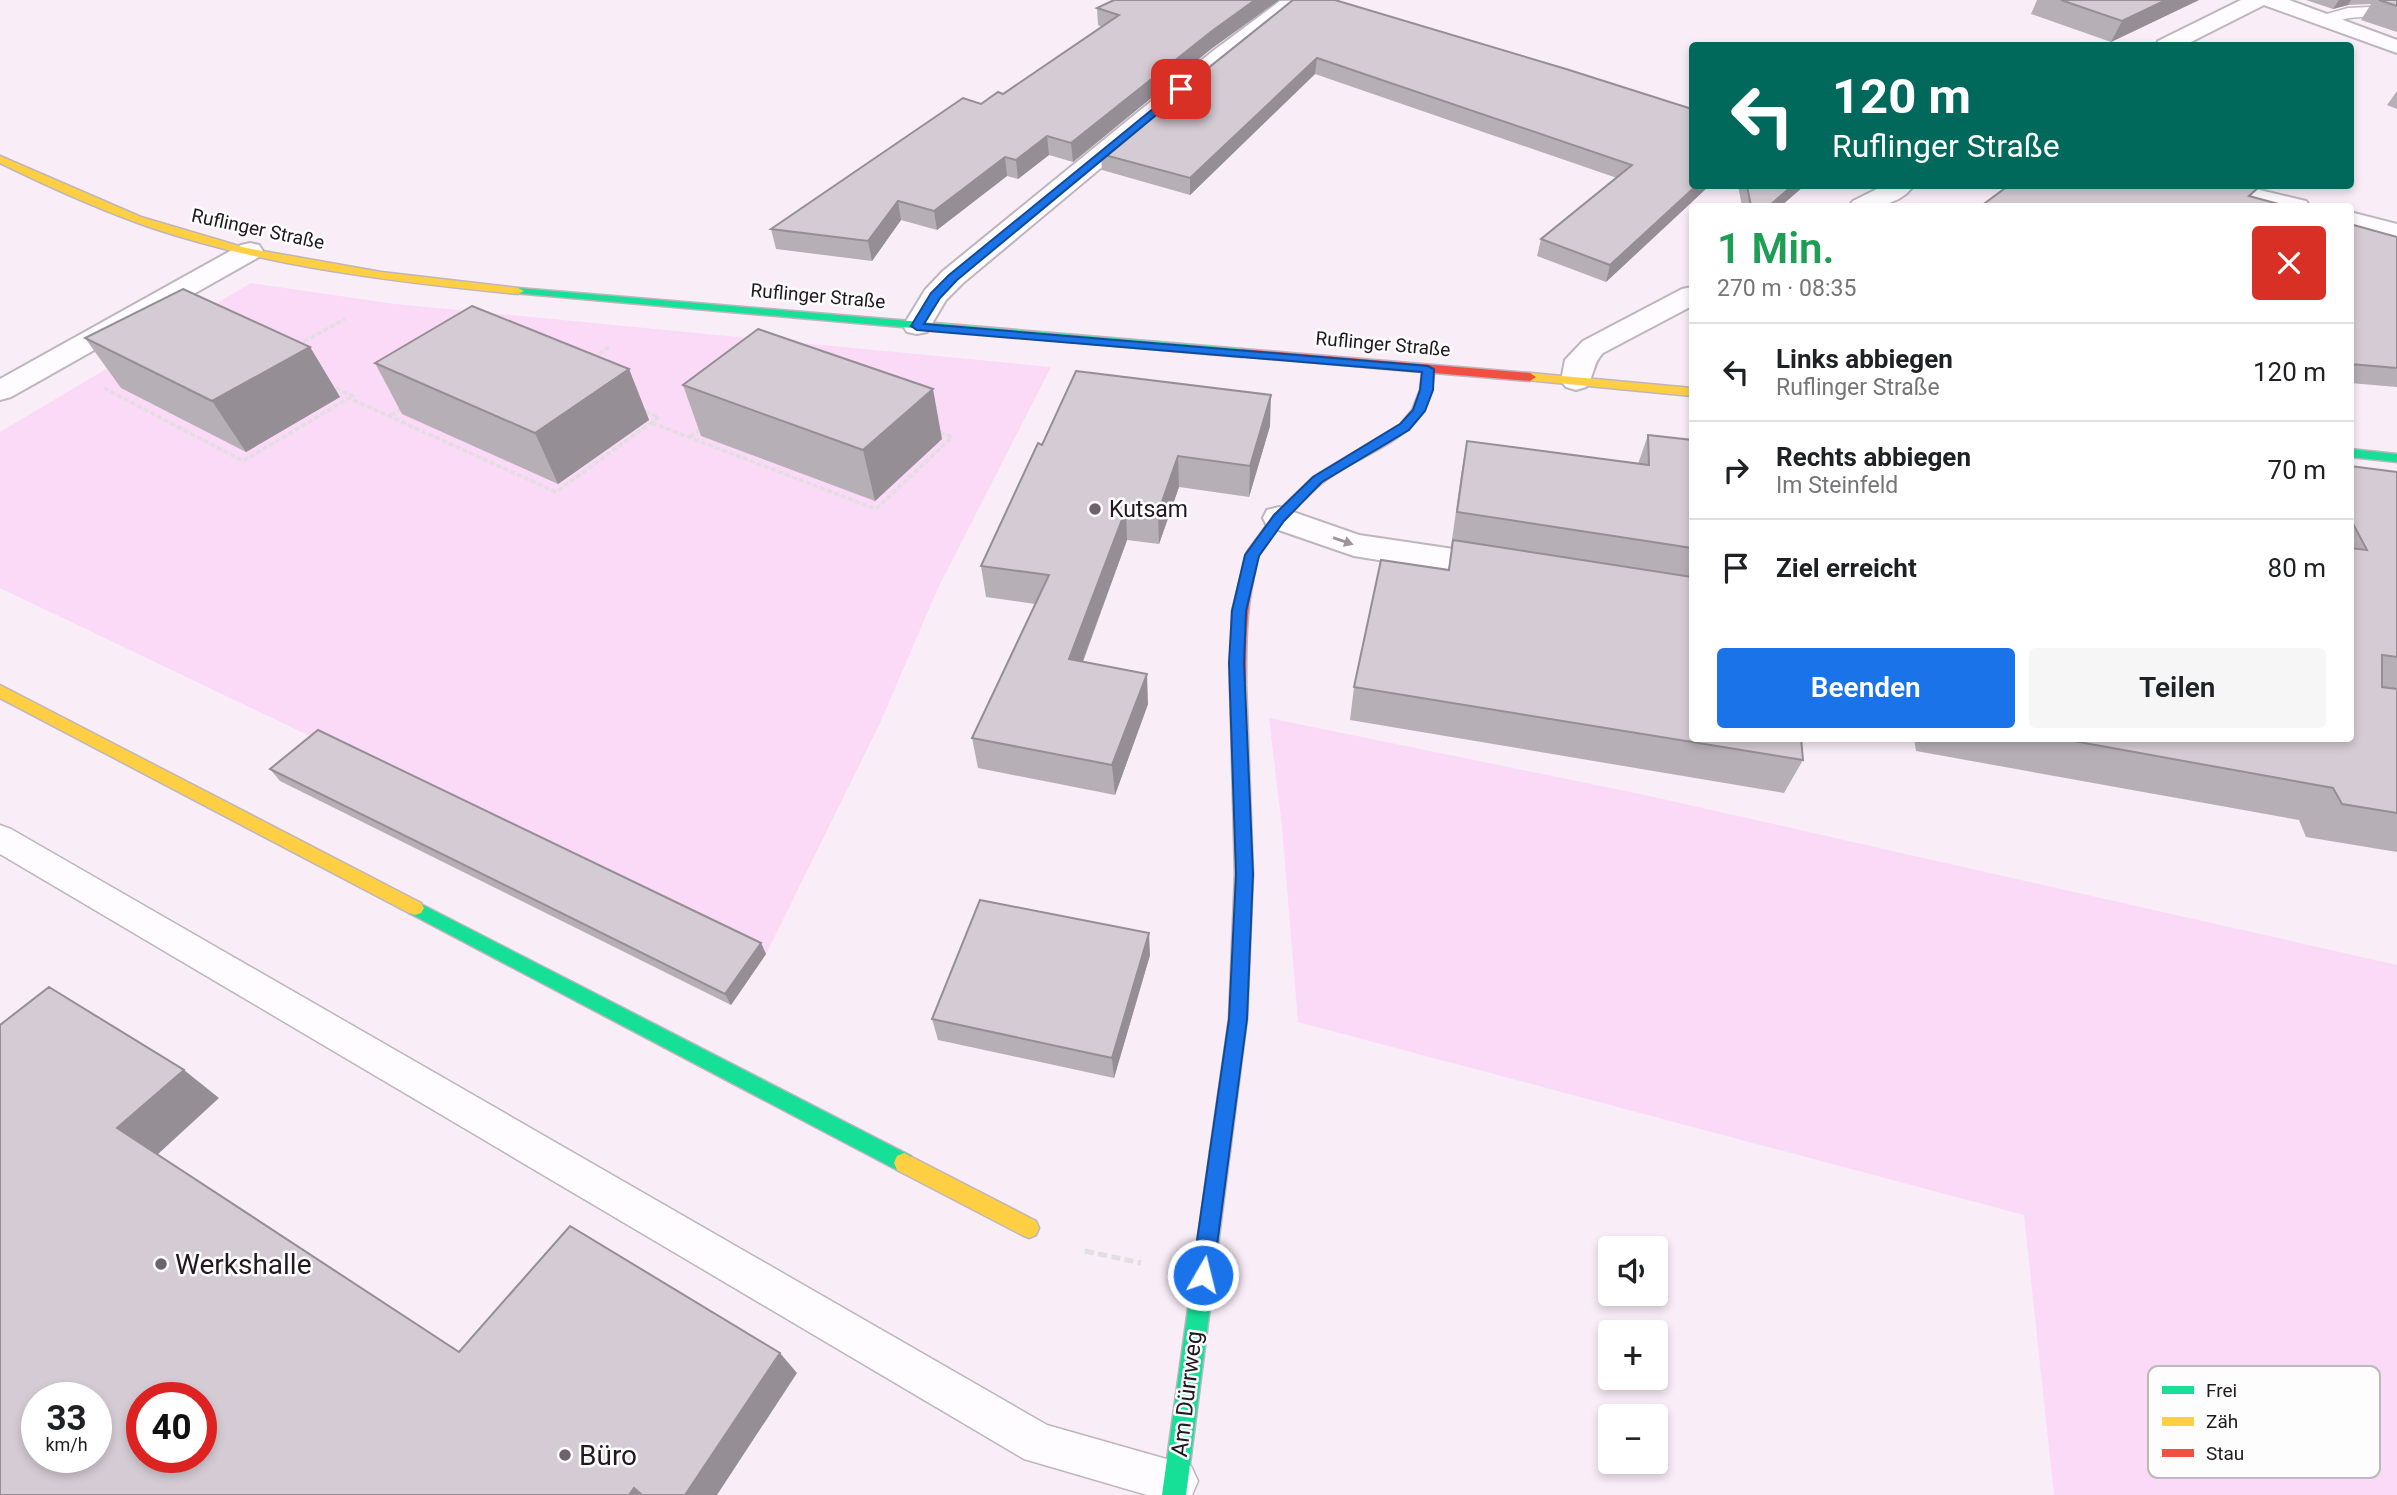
<!DOCTYPE html>
<html lang="de">
<head>
<meta charset="utf-8">
<style>
  body { margin:0; font-family:Roboto,sans-serif; background:#f6f6f6; color:#202124; height:100vh; display:flex; flex-direction:column; font-size:26px; white-space:nowrap }
  * { box-sizing:border-box; margin:0 }
  p { font-size:23px; color:#757577 }
  .icon { flex:none; width:38px; height:38px; fill:none; stroke:currentColor; stroke-width:2; stroke-linecap:round; stroke-linejoin:round }
  .map { position:relative; flex:1; overflow:hidden }
  .drawer { position:absolute; left:1689px; top:203px; width:665px; height:539px; display:flex; flex-direction:column; background:#fff; border-radius:7px; box-shadow:0 4px 10px #0003 }
  .drawer>* { flex:none }
  .top-card { position:absolute; left:1689px; top:42px; width:665px; height:147px; border-radius:7px; box-shadow:0 4px 10px #0003; background:#00695c; color:#fff; overflow:hidden }
  .fabs { position:absolute; left:1598px; top:1236px; display:grid; gap:14px }
  .fabs a { display:grid; place-items:center; width:70px; height:70px; border-radius:7px; background:#fff; box-shadow:0 4px 10px #0003; font-size:35px }
  .speed { position:absolute; left:21px; top:1382px; display:flex; gap:14px; font-size:35px; font-weight:700; text-align:center }
  .speed>* { display:grid; place-content:center; width:91px; height:91px; border-radius:50%; background:#fff; box-shadow:0 4px 10px #0003; line-height:1 }
  .speed small { font-size:18px; font-weight:400 }
  .speed .limit { border:10px solid #d22; background:#fff; color:#111 }
  .pin { position:absolute; display:grid; place-items:center; width:60px; height:60px; color:#fff; margin:-30px; border-radius:14px; box-shadow:0 4px 10px #0006 }
  .me { position:absolute; width:77px; margin:-38px; rotate:8deg; stroke-linejoin:round; filter:drop-shadow(0 0 5px #0008) }
  .turn { display:flex; align-items:center; gap:24px; height:147px; padding:0 28px; font-size:32px }
  .turn .icon { width:91px; height:91px; stroke-width:2.5 }
  .turn b { display:block; font-size:49px; line-height:60px }
  .round { display:grid; place-items:center; flex:none; width:74px; height:74px; border-radius:7px; background:#f6f6f6 }
  .head { display:flex; align-items:center; justify-content:space-between; height:119px; padding:0 28px }
  h1 { font-size:42px; font-weight:600; line-height:52px; color:#1e9e55 }
  .primary-button { display:flex; gap:14px; margin-top:auto; padding:14px 28px }
  .primary-button a { flex:1; height:80px; border-radius:7px; background:#1a73e8; color:#fff; font-size:28px; font-weight:600; line-height:80px; text-align:center }
  .primary-button a+a { background:#f6f6f6; color:#202124 }
  ul { padding:0; list-style:none }
  li { display:flex; align-items:center; gap:21px; height:98px; padding:0 28px; border-top:2px solid #e0e0e0 }
  li div { flex:1 }
  li b { display:block; font-size:26px }
  li em { font-style:normal }
  .map>svg:first-child { display:block }
  .green { fill:#fadaf6 }
  .lines { fill:none; stroke-linecap:round; stroke-linejoin:round }
  .lane-casing { stroke:#beb5bd; stroke-width:3 }
  .street-casing { stroke:#beb5bd; stroke-width:4 }
  .fast-casing { stroke:#beb5bd; stroke-width:3 }
  .slow-casing { stroke:#beb5bd; stroke-width:3 }
  .jam-casing { stroke:#beb5bd; stroke-width:3 }
  .path-far1 { stroke:#e2dee1; stroke-width:3.5; stroke-dasharray:5 2.5; stroke-linecap:butt }
  .path { stroke:#e2dee1; stroke-width:5; stroke-dasharray:9 4.5; stroke-linecap:butt }
  .lane { fill:#fefcfe; fill-rule:evenodd }
  .street { fill:#fefcfe; fill-rule:evenodd }
  .fast { fill:#16e098; fill-rule:evenodd }
  .slow { fill:#ffcf43; fill-rule:evenodd }
  .jam { fill:#f24e42; fill-rule:evenodd }
  .wall { fill:#b7afb6 }
  .shaded-wall { fill:#958e94 }
  .building { fill:#d5cbd4; stroke:#958e94; stroke-width:2; fill-rule:evenodd }
  .oneway { fill:#9a969a }
  .route { fill:#1a73e8; stroke:#114b97; stroke-width:2 }
  .poi-dot { fill:#6c636b; stroke:#fdfdfd; stroke-width:2.5 }
  .labels { text-anchor:middle; dominant-baseline:central; stroke-width:5; stroke-linejoin:round; paint-order:stroke }
  .far-street-label { font-size:19px; fill:#20191f; stroke:#fdfdfd }
  .poi-label { font-size:23px; fill:#20191f; stroke:#fdfdfd; text-anchor:start }
  .street-label { font-size:23px; fill:#20191f; stroke:#fdfdfd }
  .near-poi-label { font-size:28px; fill:#20191f; stroke:#fdfdfd; text-anchor:start }
  .key { fill:#fdfdfd; stroke:#bbb9ba; stroke-width:2 }
  .key-label { font-size:19px; fill:#20191f }
</style>
</head>
<body>
<div class="map">
<svg width="2397" height="1495" viewBox="0 0 2397 1495">
  <rect width="100%" height="100%" fill="#f9edf8"/>
  <g class="green">
    <polygon points="251,283 395,304 1051,367 938,588 880,723 766,954 0,588 0,432"/>
    <polygon points="1269,718 1645,795 2397,965 2397,1495 2054,1495 2024,1215 1298,1022 1282,827"/>
  </g>
  <g class="lines">
    <defs>
      <g id="lane">
        <polygon points="2390,6 2396,8 2396,14 2349,18 2322,25 2314,20 2316,17 2348,8"/>
        <polygon points="0,825 11,829 1047,1425 1191,1466 1198,1481 1192,1495 1147,1495 1024,1459 0,854"/>
      </g>
      <g id="street">
        <polygon points="1328,0 1326,6 1293,11 1229,61 963,283 946,300 927,332 917,334 907,332 903,326 925,290 943,271 1213,51 1280,1"/>
        <polygon points="2241,0 2289,0 2397,40 2397,53 2264,5 2183,46 2156,46 2158,41"/>
        <path d="M1883,186H1913C1900,206 1870,208 1849,206L1853,201Z"/>
        <polygon points="2202,186 2243,186 2306,201 2310,206 2268,206 2205,191"/>
        <polygon points="2350,212 2397,224 2397,240 2350,228"/>
        <polygon points="250,243 259,245 263,251 259,257 11,397 0,400 0,379 241,245"/>
        <path d="M1692,287V306L1603,353C1592,364 1595,375 1586,387L1576,390L1566,387L1561,381L1565,360L1583,341L1682,289Z"/>
        <polygon points="1279,507 1359,535 1501,556 1513,560 1518,568 1513,576 1501,580 1354,556 1267,526 1263,518 1267,510"/>
      </g>
      <g id="fast">
        <polygon points="518,288 1242,349 1248,353 1242,357 514,293 512,291"/>
        <polygon points="2350,449 2397,454 2397,462 2350,457"/>
        <polygon points="415,901 911,1156 914,1163 911,1170 904,1173 897,1170 409,913 406,908 409,903"/>
        <polygon points="1220,1141 1227,1144 1230,1151 1186,1495 1162,1495 1210,1151 1213,1144"/>
      </g>
      <g id="slow">
        <path d="M0,156L141,217L246,248L381,272L518,288L524,291L518,294C394,282 270,267 152,228C100,210 49,187 0,163Z"/>
        <polygon points="1530,373 1692,388 1692,396 1526,380 1524,377"/>
        <polygon points="1238,676 1246,682 1253,874 1247,1019 1230,1151 1227,1158 1220,1161 1213,1158 1210,1151 1229,1019 1235,874 1230,682"/>
        <polygon points="0,685 421,903 424,908 421,913 415,915 409,913 0,698"/>
        <polygon points="904,1153 1036,1221 1039,1228 1036,1235 1029,1238 1022,1235 897,1170 894,1163 897,1156"/>
      </g>
      <path id="jam" d="M1242,349L1530,373L1536,377L1530,381L1434,373C1427,443 1369,446 1322,483C1302,499 1271,531 1259,555C1256,561 1256,569 1254,576C1246,613 1246,644 1246,682L1238,688L1230,682L1232,611L1247,552L1274,515L1313,477L1401,424L1412,410L1420,390L1422,372L1238,356V350Z"/>
    </defs>
    <use href="#lane" class="lane-casing"/>
    <use href="#street" class="street-casing"/>
    <use href="#fast" class="fast-casing"/>
    <use href="#slow" class="slow-casing"/>
    <use href="#jam" class="jam-casing"/>
    <g class="path-far1">
      <polyline points="297,345 345,319"/>
      <polyline points="593,358 609,347"/>
      <polyline points="329,385 353,396 350,398"/>
      <polyline points="104,388 243,461 349,398 556,492 659,417 643,411"/>
      <polyline points="391,415 403,407"/>
      <polyline points="652,423 876,509 952,437 935,431"/>
      <polyline points="690,437 702,428"/>
    </g>
    <polyline class="path" points="1085,1251 1141,1263"/>
    <use href="#lane" class="lane"/>
    <use href="#street" class="street"/>
    <use href="#fast" class="fast"/>
    <use href="#slow" class="slow"/>
    <use href="#jam" class="jam"/>
  </g>
  <g class="wall">
    <polygon points="1114,0 1279,0 1211,49 1073,162 1049,155 1018,179 1007,176 937,230 901,220 872,261 776,249 771,229 981,104 1003,94 1102,27 1098,25 1097,8"/>
    <polygon points="1293,0 1692,186 1709,186 1606,282 1537,256 1541,239 1617,178 1315,74 1190,195 1102,170 1101,154"/>
    <polygon points="2037,0 2199,0 2111,42 2031,14"/>
    <polygon points="2306,0 2397,0 2397,32 2361,20 2371,4 2348,5 2333,9"/>
    <polygon points="2397,91 2397,109 2387,105"/>
    <polygon points="1738,186 1804,186 1781,206 1742,206"/>
    <polygon points="2252,186 2270,186 2266,189"/>
    <polygon points="2350,224 2397,237 2397,387 2350,383"/>
    <polygon points="85,338 310,347 340,397 246,452 121,388"/>
    <polygon points="375,363 629,369 649,420 558,484 402,414"/>
    <polygon points="683,385 942,439 875,501 701,436"/>
    <polygon points="1270,426 1249,497 1179,487 1159,544 1127,540 1083,662 1148,704 1115,795 978,768 972,738 1035,604 986,597 981,566 1042,445"/>
    <polygon points="1648,435 1692,440 1692,738 1803,760 1784,793 1350,720 1354,687 1448,570 1452,547 1451,547 1461,475 1467,441 1638,464"/>
    <polygon points="2350,466 2397,472 2397,852 2306,837 2299,820 1916,751 1914,738 2350,738"/>
    <polygon points="270,769 761,943 766,954 731,1005 280,781"/>
    <polygon points="1150,955 1114,1078 938,1040 932,1019"/>
  </g>
  <g class="shaded-wall">
    <polygon points="1255,0 1279,0 1211,49 1073,162 1071,143 1212,31"/>
    <polygon points="2166,0 2199,0 2111,42 2122,21"/>
    <polygon points="2339,0 2351,0 2348,5 2333,9"/>
    <polygon points="1317,58 1315,74 1190,195 1190,178"/>
    <polygon points="1047,136 1049,155 1018,179 1016,160"/>
    <polygon points="1005,157 1007,176 937,230 934,211"/>
    <polygon points="1696,186 1709,186 1606,282 1610,265"/>
    <polygon points="1792,186 1804,186 1781,206 1769,206"/>
    <polygon points="898,201 901,220 872,261 868,241"/>
    <polygon points="310,347 340,397 246,452 212,401"/>
    <polygon points="629,369 649,420 558,484 535,433"/>
    <polygon points="933,389 942,439 875,501 863,450"/>
    <polygon points="1271,395 1270,426 1249,497 1250,466"/>
    <polygon points="1178,456 1179,487 1159,544 1158,513"/>
    <polygon points="1126,509 1127,540 1072,690 1069,659"/>
    <polygon points="1147,674 1148,704 1115,795 1112,765"/>
    <polygon points="1149,933 1150,955 1114,1078 1112,1058"/>
    <polygon points="761,943 766,954 731,1005 725,994"/>
    <polygon points="184,1070 219,1098 157,1155 117,1128"/>
    <polygon points="780,1353 797,1373 717,1495 685,1495"/>
    <polygon points="634,1488 644,1495 629,1495"/>
  </g>
  <g class="building">
    <polygon points="1114,0 1255,0 1212,31 1071,143 1047,136 1016,160 1005,157 934,211 898,201 868,241 771,229 963,98 981,104 998,92 1003,94 1119,15 1097,8"/>
    <polygon points="1293,0 1335,0 1566,69 1692,109 1692,186 1696,186 1610,265 1541,239 1632,165 1317,58 1190,178 1101,154"/>
    <polygon points="2061,0 2166,0 2122,21"/>
    <polygon points="2379,0 2397,0 2397,6"/>
    <polygon points="1747,186 1792,186 1769,206 1751,206"/>
    <polygon points="2008,186 2251,186 2259,187 2249,196 2286,206 1981,206"/>
    <polygon points="2350,224 2397,237 2397,368 2350,364"/>
    <polygon points="183,289 310,347 212,401 85,338"/>
    <polygon points="472,306 629,369 535,433 375,363"/>
    <polygon points="758,329 933,389 863,450 683,385"/>
    <polygon points="1076,371 1271,395 1250,466 1178,456 1158,513 1126,509 1069,659 1147,674 1112,765 972,738 1049,575 981,566 1038,443 1042,445"/>
    <polygon points="1648,435 1692,440 1692,548 1457,512 1467,441 1649,465"/>
    <polygon points="2350,466 2397,472 2397,657 2382,655 2382,687 2397,689 2397,813 2342,804 2333,788 2057,738 2350,738 2350,548 2367,550 2350,518"/>
    <polygon points="1453,540 1692,577 1692,738 1801,738 1803,760 1354,687 1381,560 1449,570"/>
    <polygon points="318,730 761,943 725,994 270,769"/>
    <polygon points="980,900 1149,933 1112,1058 932,1019"/>
    <path d="M49,987L184,1070L117,1128L459,1352L570,1226L780,1353L685,1495H642L634,1488L629,1495H0V1025ZM37,1398H96V1458H37ZM142,1398H201V1458H142Z"/>
  </g>
  <defs><path id="oneway-solid" d="M-6-.8H1V-3.2L6.5 0L1 3.2V.8H-6Z" transform="scale(1.75)"/></defs>
  <use class="oneway" href="#oneway-solid" transform="translate(1343 541) rotate(19)"/>
  <polygon class="route" points="1181,86 1186,89 1185,91 957,280 940,298 924,324 1428,366 1434,369 1433,390 1425,411 1409,430 1322,482 1284,521 1259,556 1246,611 1244,663 1253,874 1247,1019 1213,1275 1210,1283 1203,1286 1195,1283 1192,1275 1229,1019 1236,874 1229,663 1232,611 1245,555 1274,515 1313,477 1400,424 1413,410 1420,390 1422,372 917,330 911,326 931,293 949,275"/>
  <g class="poi-dot">
    <circle cx="1095" cy="509" r="7"/>
    <circle cx="161" cy="1264" r="7"/>
    <circle cx="565" cy="1455" r="7"/>
  </g>
  <g class="labels">
    <g class="far-street-label">
      <text transform="translate(258 229) rotate(12)">Ruflinger Straße</text>
      <text transform="translate(818 296) rotate(5)">Ruflinger Straße</text>
      <text transform="translate(1383 344) rotate(5)">Ruflinger Straße</text>
    </g>
    <g class="poi-label">
      <text x="1109" y="509">Kutsam</text>
    </g>
    <g class="street-label">
      <text transform="translate(1187 1394) rotate(-83)">Am Dürrweg</text>
    </g>
    <g class="near-poi-label">
      <text x="175" y="1264">Werkshalle</text>
      <text x="579" y="1455">Büro</text>
    </g>
  </g>
  <rect x="2148" y="1366" width="232" height="112" rx="10" class="key"/>
  <rect x="2162" y="1386" width="32" height="8" fill="#16e098"/>
  <rect x="2162" y="1417" width="32" height="9" fill="#ffcf43"/>
  <rect x="2162" y="1449" width="32" height="8" fill="#f24e42"/>
  <g class="key-label">
    <text x="2206" y="1397">Frei</text>
    <text x="2206" y="1428">Zäh</text>
    <text x="2206" y="1460">Stau</text>
  </g>
</svg>
<div class="fabs">
<a><svg class="icon" aria-label="sound" viewBox="0 0 24 24"><path d="M4 9h4l5-4v14l-5-4H4zM17 9q2 3 0 6"/></svg></a>
<a>+</a>
<a>−</a>
</div>
<div class="speed"><div>33<small>km/h</small></div><div class="limit">40</div></div>
<div class="pin" style="left:1181px;top:89px;background:#d93025"><svg class="icon" aria-label="arrive" viewBox="0 0 24 24"><path d="M6 21V4h12l-3 4 3 4H6"/></svg></div>
<svg class="me" style="left:1203px;top:1275px" viewBox="-20 -20 40 40"><circle r="17" fill="#1a73e8" stroke="#fff" stroke-width="3"/><path d="M0-11L8 9 0 5-8 9z" fill="#fff"/></svg>
<div class="top-card">
<div class="turn"><svg class="icon" aria-label="left" viewBox="0 0 24 24"><path d="M17 20v-9H6M10 6l-5 5 5 5"/></svg><div><b>120 m</b>Ruflinger Straße</div></div>
</div>
<section class="drawer">
<div class="head"><div><h1>1 Min.</h1><p>270 m · 08:35</p></div><a class="round" style="background:#d93025;color:#fff"><svg class="icon" aria-label="close" viewBox="0 0 24 24"><path d="M6 6l12 12M18 6L6 18"/></svg></a></div>
<ul>
<li><svg class="icon" aria-label="left" viewBox="0 0 24 24"><path d="M17 20v-9H6M10 6l-5 5 5 5"/></svg><div><b>Links abbiegen</b><p>Ruflinger Straße</p></div><em>120 m</em></li>
<li><svg class="icon" aria-label="right" viewBox="0 0 24 24"><path d="M7 20v-9h11M14 6l5 5-5 5"/></svg><div><b>Rechts abbiegen</b><p>Im Steinfeld</p></div><em>70 m</em></li>
<li><svg class="icon" aria-label="arrive" viewBox="0 0 24 24"><path d="M6 21V4h12l-3 4 3 4H6"/></svg><div><b>Ziel erreicht</b></div><em>80 m</em></li>
</ul>
<div class="primary-button"><a>Beenden</a><a>Teilen</a></div>
</section>
</div>
</body>
</html>
